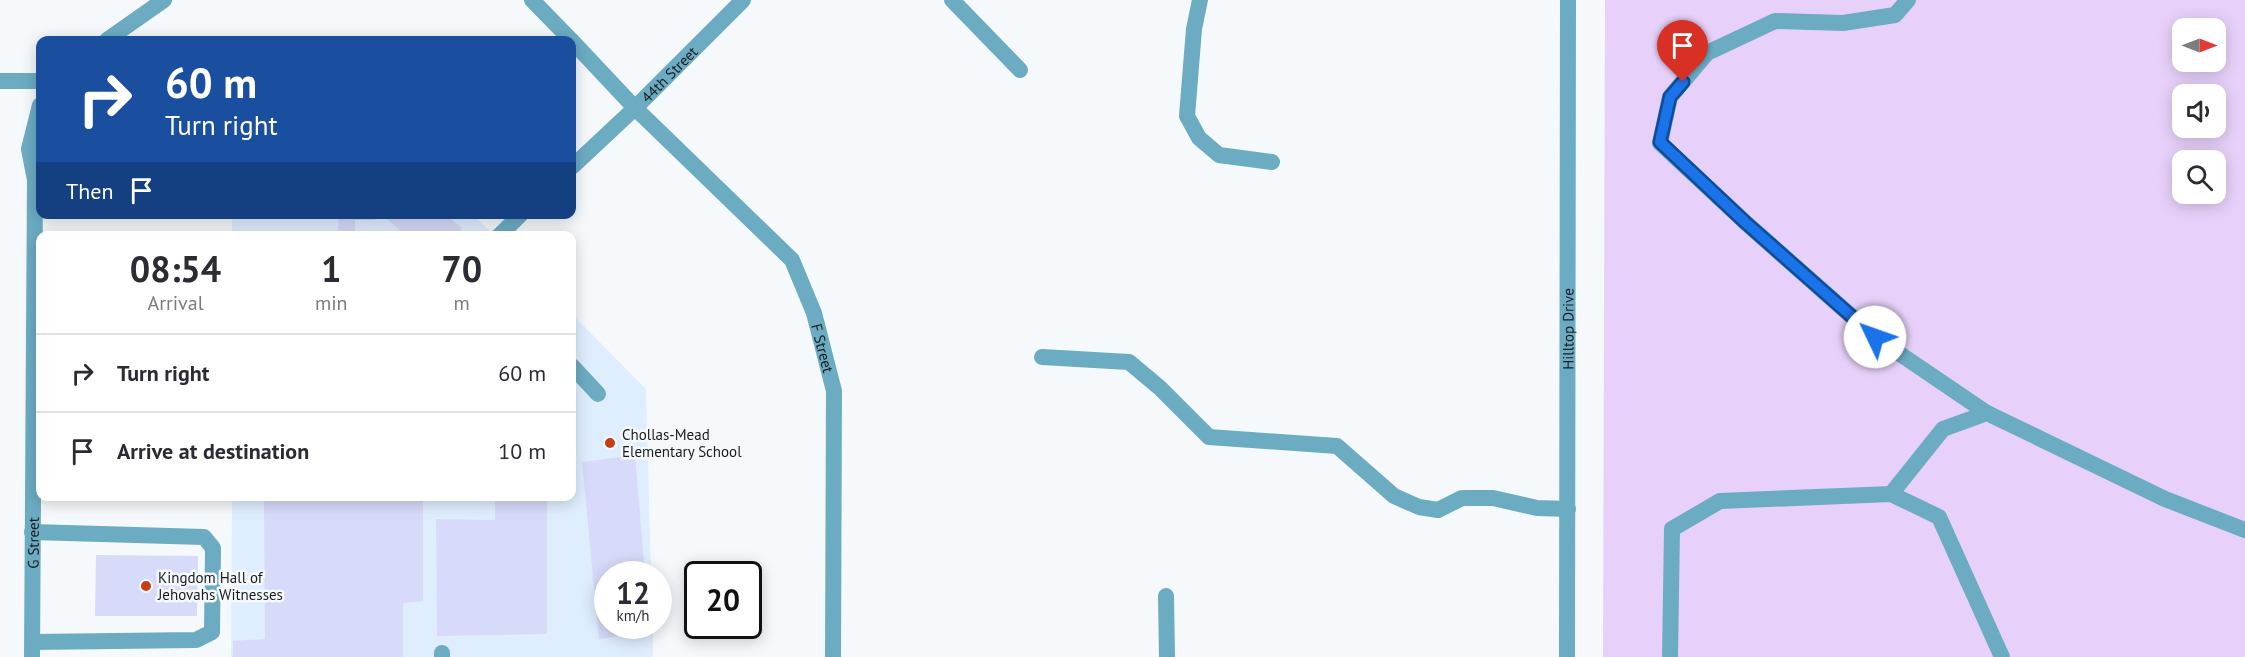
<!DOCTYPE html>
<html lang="en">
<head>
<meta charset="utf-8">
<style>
  body { margin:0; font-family:"PT Sans",sans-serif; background:#f2f2f3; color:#2b2b33; height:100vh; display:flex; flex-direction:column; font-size:22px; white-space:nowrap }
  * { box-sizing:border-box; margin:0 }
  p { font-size:20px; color:#7c7c81 }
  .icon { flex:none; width:33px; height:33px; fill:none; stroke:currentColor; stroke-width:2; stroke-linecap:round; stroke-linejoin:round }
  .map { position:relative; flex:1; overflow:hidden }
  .side { position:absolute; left:36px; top:231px; width:540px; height:270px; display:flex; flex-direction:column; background:#fff; border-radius:12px; box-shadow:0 3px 15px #0003 }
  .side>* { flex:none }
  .guide { position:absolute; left:36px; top:36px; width:540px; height:183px; border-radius:12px; box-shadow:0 3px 15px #0003; background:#1a4fa0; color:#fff; overflow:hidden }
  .needle { width:39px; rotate:90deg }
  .fabs { position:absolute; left:2172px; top:18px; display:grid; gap:12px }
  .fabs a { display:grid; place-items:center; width:54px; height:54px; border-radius:12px; background:#fff; box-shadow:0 3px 15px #0003; font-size:30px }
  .speed { position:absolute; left:594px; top:561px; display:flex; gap:12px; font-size:30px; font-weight:700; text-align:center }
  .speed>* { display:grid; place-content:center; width:78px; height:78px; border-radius:50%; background:#fff; box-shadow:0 3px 15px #0003; line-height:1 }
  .speed small { font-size:15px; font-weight:400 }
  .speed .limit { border:3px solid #111; border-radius:9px; background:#fff; color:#111 }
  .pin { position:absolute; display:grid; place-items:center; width:51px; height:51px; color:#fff; margin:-62px -26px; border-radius:50% 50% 50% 0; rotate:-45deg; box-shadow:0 0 6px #0007 }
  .pin .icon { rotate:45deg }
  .me { position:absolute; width:66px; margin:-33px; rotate:312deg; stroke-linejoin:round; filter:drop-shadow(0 0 4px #0008) }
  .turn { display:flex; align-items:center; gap:21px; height:126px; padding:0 30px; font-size:27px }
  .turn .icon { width:78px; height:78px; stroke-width:2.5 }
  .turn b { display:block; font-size:42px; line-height:51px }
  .then { display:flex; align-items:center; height:57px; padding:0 30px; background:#0003; gap:12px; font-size:22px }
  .eta { display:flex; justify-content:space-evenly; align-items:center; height:102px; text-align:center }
  .eta b { font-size:36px; font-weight:800; line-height:42px }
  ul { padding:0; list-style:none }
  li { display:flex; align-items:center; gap:18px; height:78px; padding:0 30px; border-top:2px solid #e1e1e2 }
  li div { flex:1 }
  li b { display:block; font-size:22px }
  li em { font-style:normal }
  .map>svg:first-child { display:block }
  .built { fill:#dfeeff }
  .green { fill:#e7d1fa; fill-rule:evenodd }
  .building { fill:#d7daf8 }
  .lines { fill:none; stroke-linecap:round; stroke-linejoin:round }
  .service { stroke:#6cacc3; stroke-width:16 }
  .minor { stroke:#6cacc3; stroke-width:16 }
  .tertiary { stroke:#6cacc3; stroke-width:16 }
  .route-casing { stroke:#114b97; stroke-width:15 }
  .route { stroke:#1a73e8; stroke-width:10 }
  .poi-dot { fill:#c63e12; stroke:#f6f9fc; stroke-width:2 }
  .labels { text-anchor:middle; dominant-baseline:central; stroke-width:5; stroke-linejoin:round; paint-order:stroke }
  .street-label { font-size:15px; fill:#171b20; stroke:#f6f9fc }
  .poi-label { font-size:15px; fill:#171b20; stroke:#f6f9fc; text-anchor:start }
</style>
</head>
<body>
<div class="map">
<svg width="2245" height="657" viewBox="0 0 2245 657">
  <rect width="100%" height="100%" fill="#f6f9fc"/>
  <g class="built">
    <polygon points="232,214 473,215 494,235 232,236"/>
    <polygon points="572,314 646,389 651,574 608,574 608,626 653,626 653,657 231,657 232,497 572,496"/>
  </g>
  <path class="green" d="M1605,0H2245V657H1603ZM2182,28H2216V62H2182ZM2182,94H2216V128H2182ZM2182,160H2216V194H2182Z"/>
  <g class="building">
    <polygon points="339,214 375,214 375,220 355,220 355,234 338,234"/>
    <polygon points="382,214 445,214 462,228 455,236 406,236"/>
    <polygon points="635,455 645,574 608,574 608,626 649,626 650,632 599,639 582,462"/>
    <polygon points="264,496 423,496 423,601 403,603 403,657 233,657 233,641 265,639"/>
    <polygon points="495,496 547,496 547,634 437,636 436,519 495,520"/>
    <polygon points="96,555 198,556 197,616 95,616"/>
  </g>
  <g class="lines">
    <g class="service">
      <polyline points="952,0 1020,70"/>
      <polyline points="1200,0 1194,29 1187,116 1199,138 1219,155 1272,162"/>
      <polyline points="1908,0 1895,15 1843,23 1775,21 1707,53 1670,97 1660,143 1746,223 1875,337 1987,413"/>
      <polyline points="0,81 40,81"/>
      <polyline points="572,167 635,108"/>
      <polyline points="499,236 521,214"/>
      <polyline points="1042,357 1129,362 1160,388 1209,437 1337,446 1394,496 1419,507 1438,510 1462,498 1493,498 1537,508 1568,509"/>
      <polyline points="572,366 598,394"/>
      <polyline points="1891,494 1943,429 1987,413 2165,499 2245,530"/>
      <polyline points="32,532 204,537 213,548 212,632 196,640 33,642"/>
      <polyline points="442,653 442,657"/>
      <polyline points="1670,657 1672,529 1720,501 1891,494 1939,517 2002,657"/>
    </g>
    <g class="minor">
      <polyline points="532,0 571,40"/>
      <polyline points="107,40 164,0"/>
      <path id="s1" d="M572,41L635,108L792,260L814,313L834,391L833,657"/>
      <path id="s2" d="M635,108L743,0"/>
      <polyline points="1166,596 1167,657"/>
      <path id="s3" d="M32,657L35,180L29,149L40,105"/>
    </g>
    <path class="tertiary" id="s4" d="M1567,657L1568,0"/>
  </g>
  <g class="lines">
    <defs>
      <polyline id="route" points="1683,82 1670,97 1660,142 1746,223 1875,337"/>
    </defs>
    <use href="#route" class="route-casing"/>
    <use href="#route" class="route"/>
  </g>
  <g class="poi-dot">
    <circle cx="610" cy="443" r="6"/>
    <circle cx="146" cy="586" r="6"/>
  </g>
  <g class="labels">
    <g class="street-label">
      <text stroke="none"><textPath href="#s2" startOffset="48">44th Street</textPath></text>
      <text stroke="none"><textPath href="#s4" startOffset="328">Hilltop Drive</textPath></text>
      <text stroke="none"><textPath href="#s1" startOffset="404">F Street</textPath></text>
      <text stroke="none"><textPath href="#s3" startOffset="114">G Street</textPath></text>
    </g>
    <g class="poi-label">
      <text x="622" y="434">Chollas-Mead<tspan x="622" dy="17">Elementary School</tspan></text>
      <text x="158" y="577">Kingdom Hall of<tspan x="158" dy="17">Jehovahs Witnesses</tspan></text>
    </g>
  </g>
</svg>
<div class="fabs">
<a><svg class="needle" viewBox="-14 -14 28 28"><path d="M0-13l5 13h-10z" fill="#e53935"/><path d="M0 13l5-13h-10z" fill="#7c7c81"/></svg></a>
<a><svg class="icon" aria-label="sound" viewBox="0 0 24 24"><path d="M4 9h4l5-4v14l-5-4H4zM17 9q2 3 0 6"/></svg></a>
<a><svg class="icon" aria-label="search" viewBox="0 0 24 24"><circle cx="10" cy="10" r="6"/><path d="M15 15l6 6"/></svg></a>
</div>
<div class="speed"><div>12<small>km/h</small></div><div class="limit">20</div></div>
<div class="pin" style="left:1683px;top:82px;background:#d93025"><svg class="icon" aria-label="arrive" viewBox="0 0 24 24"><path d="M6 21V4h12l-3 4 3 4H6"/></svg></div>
<svg class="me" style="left:1875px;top:337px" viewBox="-20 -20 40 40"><circle r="19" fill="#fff"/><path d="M0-13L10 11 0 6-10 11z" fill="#1a73e8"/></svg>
<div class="guide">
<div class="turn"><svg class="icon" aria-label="right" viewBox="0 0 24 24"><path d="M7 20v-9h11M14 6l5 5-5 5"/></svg><div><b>60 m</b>Turn right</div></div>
<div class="then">Then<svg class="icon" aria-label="arrive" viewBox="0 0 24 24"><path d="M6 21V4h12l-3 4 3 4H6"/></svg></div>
</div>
<section class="side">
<div class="eta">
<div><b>08:54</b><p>Arrival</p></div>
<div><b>1</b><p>min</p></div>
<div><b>70</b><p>m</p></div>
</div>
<ul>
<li><svg class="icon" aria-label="right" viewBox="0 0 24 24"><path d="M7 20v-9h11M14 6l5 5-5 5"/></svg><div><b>Turn right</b></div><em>60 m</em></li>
<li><svg class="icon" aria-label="arrive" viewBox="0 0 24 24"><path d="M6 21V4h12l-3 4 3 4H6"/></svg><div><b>Arrive at destination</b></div><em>10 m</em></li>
</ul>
</section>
</div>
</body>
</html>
